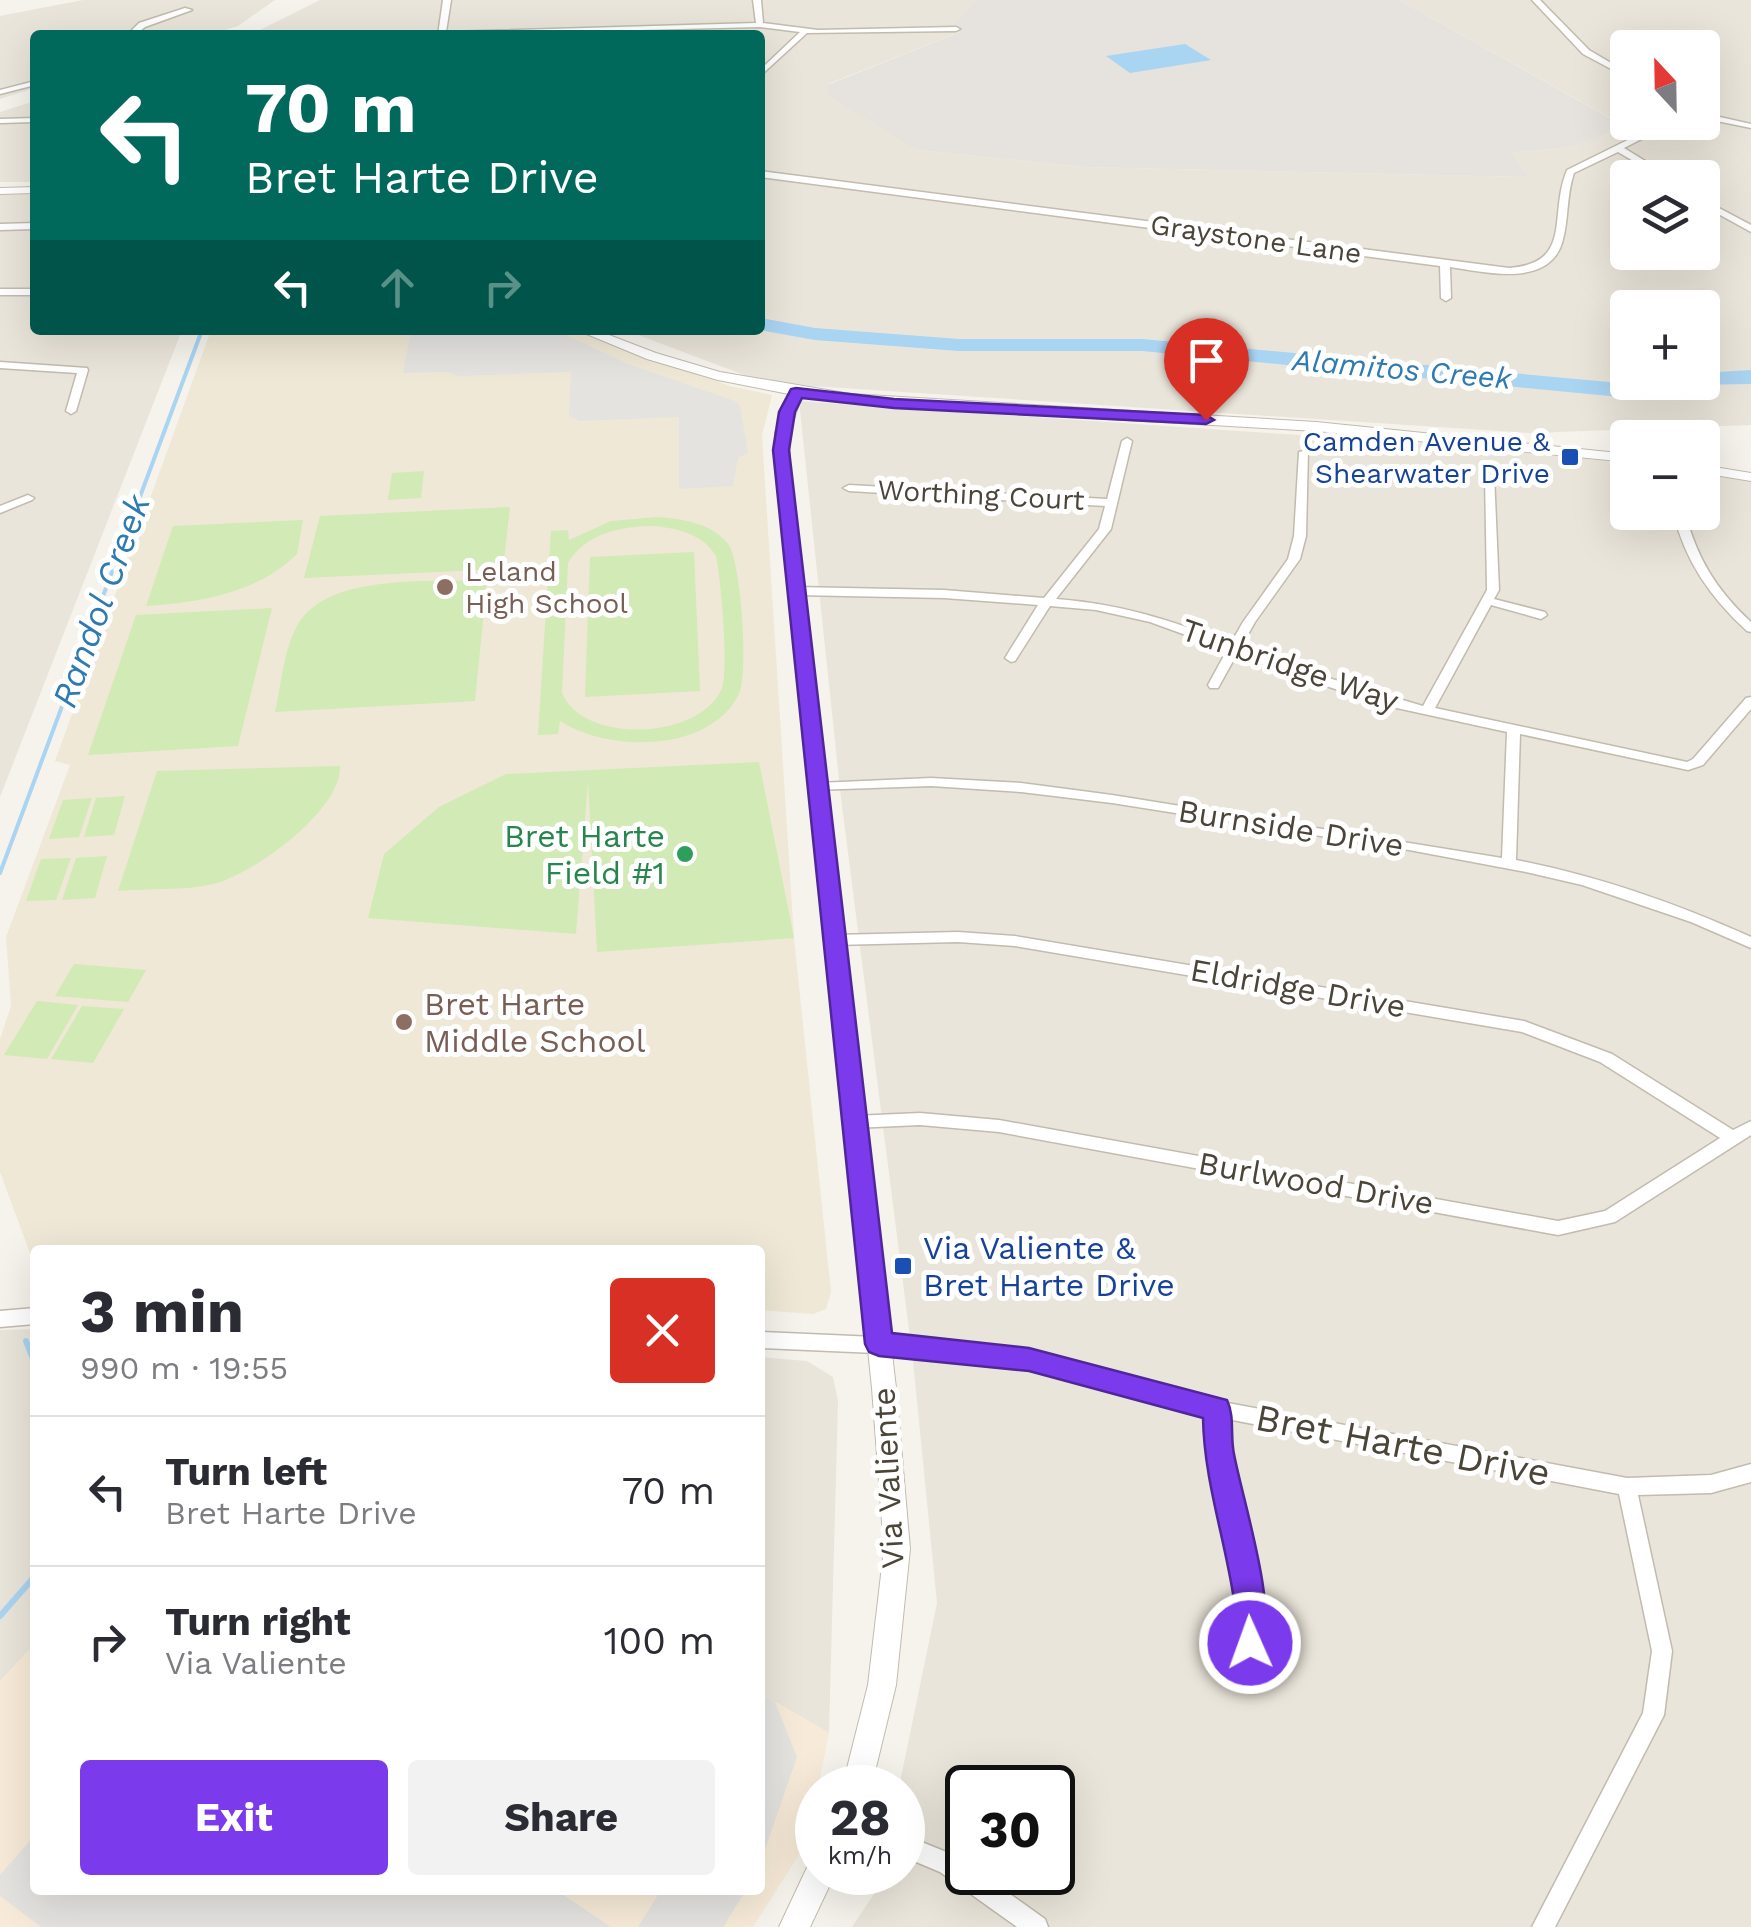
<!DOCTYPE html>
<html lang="en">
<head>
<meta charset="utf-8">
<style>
  body { margin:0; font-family:"Work Sans",sans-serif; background:#f2f2f3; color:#2b2b33; height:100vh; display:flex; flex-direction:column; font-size:38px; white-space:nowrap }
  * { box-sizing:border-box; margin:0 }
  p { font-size:32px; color:#7c7c81 }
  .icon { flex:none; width:55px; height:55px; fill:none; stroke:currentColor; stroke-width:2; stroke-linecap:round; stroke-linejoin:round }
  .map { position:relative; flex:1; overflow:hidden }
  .sheet { position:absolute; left:30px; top:1245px; width:735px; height:650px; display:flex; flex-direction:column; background:#fff; border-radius:10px; box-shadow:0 10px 40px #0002 }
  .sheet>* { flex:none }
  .top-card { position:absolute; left:30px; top:30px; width:735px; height:305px; border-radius:10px; box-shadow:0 10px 40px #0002; background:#00695c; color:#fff; overflow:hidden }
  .needle { width:65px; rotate:338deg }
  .buttons { position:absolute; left:1610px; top:30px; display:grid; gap:20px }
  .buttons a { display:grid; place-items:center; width:110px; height:110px; border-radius:10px; background:#fff; box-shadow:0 10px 40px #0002; font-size:50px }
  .speed { position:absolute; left:795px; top:1765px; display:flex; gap:20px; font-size:50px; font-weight:700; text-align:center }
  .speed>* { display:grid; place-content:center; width:130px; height:130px; border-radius:50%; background:#fff; box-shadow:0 10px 40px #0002; line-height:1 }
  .speed small { font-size:25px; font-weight:400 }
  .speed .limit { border:5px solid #111; border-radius:15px; background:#fff; color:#111 }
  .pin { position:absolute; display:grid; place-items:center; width:85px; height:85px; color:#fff; margin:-102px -42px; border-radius:50% 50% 50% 0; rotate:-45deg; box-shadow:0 0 10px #0007 }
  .pin .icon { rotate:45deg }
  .me { position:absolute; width:110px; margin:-55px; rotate:358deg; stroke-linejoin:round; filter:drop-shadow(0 0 8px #0008) }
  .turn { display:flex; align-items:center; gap:35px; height:210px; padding:0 50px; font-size:45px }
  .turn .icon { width:130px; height:130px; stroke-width:2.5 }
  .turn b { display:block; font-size:70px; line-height:85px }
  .lanes { display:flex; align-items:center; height:95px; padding:0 50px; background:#0003; justify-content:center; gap:50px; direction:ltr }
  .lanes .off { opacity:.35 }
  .round { display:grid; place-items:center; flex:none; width:105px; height:105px; border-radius:10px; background:#f2f2f3 }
  .head { display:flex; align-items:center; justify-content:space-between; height:170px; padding:0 50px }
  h1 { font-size:60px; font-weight:700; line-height:75px }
  .primary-button { display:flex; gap:20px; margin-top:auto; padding:20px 50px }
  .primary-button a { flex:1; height:115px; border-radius:10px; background:#7c3aed; color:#fff; font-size:40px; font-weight:700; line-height:115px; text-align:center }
  .primary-button a+a { background:#f2f2f3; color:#2b2b33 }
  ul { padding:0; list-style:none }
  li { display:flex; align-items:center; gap:30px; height:150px; padding:0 50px; border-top:2px solid #e1e1e2 }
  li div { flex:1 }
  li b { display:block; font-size:38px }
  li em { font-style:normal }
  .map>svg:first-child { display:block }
  .residential { fill:#eae5da; fill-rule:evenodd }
  .commercial { fill:#f7ead8 }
  .industrial { fill:#e6e2dd }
  .education { fill:#efe8d6 }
  .green { fill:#d2eab5; fill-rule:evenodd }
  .parking { fill:#e5e3e0 }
  .water { fill:#a9d4f2 }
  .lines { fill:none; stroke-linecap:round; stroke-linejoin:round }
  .stream-far1 { stroke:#a9d4f2; stroke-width:4 }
  .stream { stroke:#a9d4f2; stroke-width:6 }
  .river { fill:#a9d4f2; fill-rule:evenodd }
  .minor-casing { stroke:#c2bbae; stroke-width:3 }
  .tertiary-casing { stroke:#c2bbae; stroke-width:2 }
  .minor { fill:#fff; fill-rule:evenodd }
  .tertiary { fill:#fff; fill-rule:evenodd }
  .route { fill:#7c3aed; stroke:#51269a; stroke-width:2.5 }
  .transit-dot { fill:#1a4fb4; stroke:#fff; stroke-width:4 }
  .education-dot { fill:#8d6e63; stroke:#fff; stroke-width:4 }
  .leisure-dot { fill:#2e9e5b; stroke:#fff; stroke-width:4 }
  .labels { text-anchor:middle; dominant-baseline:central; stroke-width:10; stroke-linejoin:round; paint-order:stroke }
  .far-street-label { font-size:28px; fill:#4b4439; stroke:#fff }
  .far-transit-label { font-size:28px; fill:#164399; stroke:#fff; text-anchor:end }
  .far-education-label { font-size:28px; fill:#785e54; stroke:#fff; text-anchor:start }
  .far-water-label { font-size:30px; font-style:italic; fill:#2e7ab2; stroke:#fff }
  .street-label { font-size:32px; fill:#4b4439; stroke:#fff }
  .leisure-label { font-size:32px; fill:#27864d; stroke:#fff; text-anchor:end }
  .education-label { font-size:32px; fill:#785e54; stroke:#fff; text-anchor:start }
  .transit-label { font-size:32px; fill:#164399; stroke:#fff; text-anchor:start }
  .water-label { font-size:35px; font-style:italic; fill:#2e7ab2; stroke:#fff }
  .near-street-label { font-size:38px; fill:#4b4439; stroke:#fff }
</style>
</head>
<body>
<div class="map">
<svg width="1751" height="1927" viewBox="0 0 1751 1927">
  <rect width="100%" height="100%" fill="#f6f3ec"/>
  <g class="residential">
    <polygon points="83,0 275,0 238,26 208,35 35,35 35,88 0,99 0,16"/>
    <path d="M320,0H977L962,31L828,84L917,150L1085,167L1527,177L1510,153L1573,147L1623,125L1399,0H1751V425L1530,433L765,383L625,330H760V35H250ZM1628,48H1702V122H1628ZM1628,178H1702V252H1628ZM1628,308H1702V382H1628Z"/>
    <polygon points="35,101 35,182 0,182 0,112"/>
    <polygon points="35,194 35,330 182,330 0,797 0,195"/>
    <path d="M799,401L1431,444L1627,463L1628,512H1702L1703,474L1751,482V1927H852L878,1888L882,1873L902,1872V1788L899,1787L937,1603L913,1361L841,798ZM968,1788H1052V1872H968Z"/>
    <polygon points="35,1329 35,1644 0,1681 0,1330"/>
    <polygon points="760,1357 807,1361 833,1377 838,1401 829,1733 760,1693"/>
  </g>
  <polygon class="commercial" points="35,1644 35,1890 760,1890 760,1693 829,1733 807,1842 753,1927 0,1927 0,1681"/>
  <polygon class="industrial" points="977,0 1399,0 1624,126 1573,147 1511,153 1528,177 1085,167 917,150 828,95 827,85 960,32 954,25"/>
  <polygon class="education" points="211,330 579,330 730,386 772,395 762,435 794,938 831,1292 826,1309 813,1314 760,1310 760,1250 35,1250 35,1267 0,1172 0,1039 11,1006 6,937 70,765 55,761"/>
  <g class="green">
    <polygon points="424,471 421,498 388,500 392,473"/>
    <polygon points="510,507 503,569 304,578 320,516"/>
    <path d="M658,517C682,519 712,523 728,544C741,560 749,675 739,694C709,754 608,752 560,721L558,734L538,735L551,531L568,530L569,540L611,521ZM655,526C679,529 703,534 716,556C721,578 729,671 722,688C701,740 583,745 562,693L568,563C585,533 623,526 655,526Z"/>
    <path d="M303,520L297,554C258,593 198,603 146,606L173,526Z"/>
    <polygon points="694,552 700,691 585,697 590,557"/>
    <path d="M487,580L475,701L275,712C281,687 283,654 295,630C322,571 432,583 487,580Z"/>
    <polygon points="272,608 238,746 88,755 136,615"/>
    <polygon points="759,762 794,938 597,952 588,781 576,934 368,918 384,854 439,807 506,774"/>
    <path d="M340,766C342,810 254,874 213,884C184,891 148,888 118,891L157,771Z"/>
    <polygon points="125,796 114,835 84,837 96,798"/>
    <polygon points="92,798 79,837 49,839 63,800"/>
    <polygon points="107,856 95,898 62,900 76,858"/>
    <polygon points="71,858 56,900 26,901 41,859"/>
    <polygon points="74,964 146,970 128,1002 55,996"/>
    <polygon points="37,1001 78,1005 47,1059 4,1055"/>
    <polygon points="82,1006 124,1009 93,1063 51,1059"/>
  </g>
  <g class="parking">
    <polygon points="411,330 555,330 628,364 735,401 740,406 748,453 738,458 733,486 679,489 679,417 579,421 569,416 571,372 459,376 446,372 403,373"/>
    <polygon points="760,1693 775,1702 797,1757 760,1864"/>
    <polygon points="35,1835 35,1890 556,1890 611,1927 41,1927 0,1896 0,1875"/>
    <polygon points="661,1890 746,1890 723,1927 638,1927"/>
  </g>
  <polygon class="water" points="1185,44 1211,60 1130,73 1106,56"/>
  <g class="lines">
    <polyline class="stream-far1" points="0,873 202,330"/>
    <g class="stream">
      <polyline points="26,1341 35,1364"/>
      <polyline points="0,1616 35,1576"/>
    </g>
    <polygon class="river" points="760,318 815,328 959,339 1142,339 1620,383 1702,382 1702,373 1751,370 1751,384 1695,385 1645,397 1620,397 1142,351 959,351 815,340 759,330"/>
    <defs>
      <g id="minor">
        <polygon points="443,0 451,0 446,32 756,23 753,0 761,0 763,23 818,30 956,27 960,29 956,31 807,33 760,76 760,70 800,32 760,27 438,35"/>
        <polygon points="1532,0 1540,0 1589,50 1628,73 1628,78 1583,54"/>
        <polygon points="185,8 192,10 145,27 135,35 127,35 139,23"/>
        <polygon points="35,81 35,85 0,94 0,90"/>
        <polygon points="1702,113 1751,124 1751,128 1702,118"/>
        <polygon points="35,118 35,122 0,123 0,119"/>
        <path d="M1664,122H1675L1624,148L1673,178H1662L1618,152L1574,173C1566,196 1569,221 1562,243C1548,288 1484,272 1450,267L1451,298L1446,301L1441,298L1440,266L760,177V171L1509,268C1574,263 1548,215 1567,170Z"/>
        <polygon points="1702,199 1751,225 1751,232 1702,205"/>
        <polygon points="35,223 35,229 0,230 0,224"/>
        <rect x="0" y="289" width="35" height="6"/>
        <polygon points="0,362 87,368 88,370 76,411 71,414 66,411 77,373 0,368"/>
        <path d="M1127,438L1132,441L1111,529L1056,599C1122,604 1169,620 1231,643L1243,622L1288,559L1294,536L1299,452L1308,450L1306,536L1300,559L1255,622L1241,647L1315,674L1423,706L1487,590L1485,476L1494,474L1499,590L1494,599L1545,612L1547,615L1541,619L1491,605L1435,708L1687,762L1693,759L1746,698L1751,697V709L1703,765L1688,770L1520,734L1516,860C1598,876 1675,903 1751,937V948L1691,922L1582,885L1526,872L1409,850L1112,803L1021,792L931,786L813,790L811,787L813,784L818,783L931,778L1021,783L1112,795L1502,858L1507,732L1392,707L1307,680L1237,654L1218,688H1210L1208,685L1227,650L1150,622L1096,610L1050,606L1015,661L1011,662L1005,658L1038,605L944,598L796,595L790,591L796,587L944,590L1044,598L1099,529L1105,506L849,491L843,488L849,485L1107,499L1122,441Z"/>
        <polygon points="28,495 34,498 32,500 0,513 0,506"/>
        <path d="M1673,512H1685C1696,557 1717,591 1751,622V632L1747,631C1710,597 1685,561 1673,512Z"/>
        <polygon points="958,932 1015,936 1524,1021 1612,1054 1733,1130 1751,1121 1751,1135 1615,1222 1558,1235 999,1132 920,1125 854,1128 848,1126 846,1122 848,1118 854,1116 920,1113 999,1120 1558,1221 1605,1211 1720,1138 1600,1062 1522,1032 1015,946 958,942 834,945 827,940 834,935"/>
        <polygon points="35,1308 35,1324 0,1327 0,1311"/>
        <path d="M760,1332L921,1339L1029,1352L1217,1401L1627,1478L1711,1475L1751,1464V1482L1711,1493L1638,1495L1672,1651L1664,1715L1555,1927H1532L1643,1713L1652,1651L1619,1494L1227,1419C1229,1445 1233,1471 1238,1496C1245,1531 1270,1620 1257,1650L1250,1653L1243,1650L1240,1643C1237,1566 1213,1492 1208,1415L1029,1368L921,1355L760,1348Z"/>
        <polygon points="902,1834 956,1856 968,1864 968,1872 979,1872 1045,1919 1048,1927 1017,1927 940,1872 902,1856"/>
      </g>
      <g id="tertiary">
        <polygon points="35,187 35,193 0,194 0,188"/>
        <polygon points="577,330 596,330 656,353 720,372 851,394 1316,422 1628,454 1628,462 1316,431 919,408 802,396 789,433 790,472 896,1388 910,1549 896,1685 871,1788 842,1788 868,1685 884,1549 872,1388 776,472 775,433 789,394 718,380 647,359"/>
        <polygon points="1702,465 1751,473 1751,481 1702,473"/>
        <polygon points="818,1858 818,1872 836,1872 810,1927 779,1927 810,1861"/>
      </g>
    </defs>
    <use href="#minor" class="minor-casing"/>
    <use href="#tertiary" class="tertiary-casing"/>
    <use href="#minor" class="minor"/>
    <use href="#tertiary" class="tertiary"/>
  </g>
  <path class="route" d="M796,388L894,399L1206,415L1214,420L1206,424L894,408L802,398L795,412L789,450L892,1333L1029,1348L1227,1400C1235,1417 1230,1436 1234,1454C1243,1502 1279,1611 1261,1653L1250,1658L1239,1653C1232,1636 1237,1619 1234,1600C1225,1539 1204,1480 1203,1418L1029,1371L879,1356L869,1352L865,1344L773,450L779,412L791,389Z"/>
  <g class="transit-dot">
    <rect x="1560" y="447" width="20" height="20" rx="5"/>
    <rect x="893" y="1256" width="20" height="20" rx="5"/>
  </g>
  <g class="education-dot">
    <circle cx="445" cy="587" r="10"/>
    <circle cx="404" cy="1022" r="10"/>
  </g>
  <circle class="leisure-dot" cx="685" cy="854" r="10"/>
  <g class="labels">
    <g class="far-street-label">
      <text transform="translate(1256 239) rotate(8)">Graystone Lane</text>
      <text transform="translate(981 495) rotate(3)">Worthing Court</text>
    </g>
    <g class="far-transit-label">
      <text x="1550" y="441">Camden Avenue &amp;<tspan x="1550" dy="32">Shearwater Drive</tspan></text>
    </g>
    <g class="far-education-label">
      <text x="465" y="571">Leland<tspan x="465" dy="32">High School</tspan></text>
    </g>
    <g class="far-water-label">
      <text transform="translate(1402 369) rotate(5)">Alamitos Creek</text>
    </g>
    <g class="street-label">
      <text transform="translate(1290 665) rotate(19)">Tunbridge Way</text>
      <text transform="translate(1291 828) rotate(9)">Burnside Drive</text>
      <text transform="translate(1298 988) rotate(10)">Eldridge Drive</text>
      <text transform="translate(1316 1183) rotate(10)">Burlwood Drive</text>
      <text transform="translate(888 1478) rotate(-93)">Via Valiente</text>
    </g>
    <g class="leisure-label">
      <text x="665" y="836">Bret Harte<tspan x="665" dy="37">Field #1</tspan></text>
    </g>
    <g class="education-label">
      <text x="424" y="1004">Bret Harte<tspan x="424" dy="37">Middle School</tspan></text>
    </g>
    <g class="transit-label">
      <text x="923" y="1248">Via Valiente &amp;<tspan x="923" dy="37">Bret Harte Drive</tspan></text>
    </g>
    <g class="water-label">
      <text transform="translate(101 601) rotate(-70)">Randol Creek</text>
    </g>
    <g class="near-street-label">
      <text transform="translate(1403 1445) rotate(11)">Bret Harte Drive</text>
    </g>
  </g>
</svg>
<div class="buttons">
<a><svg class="needle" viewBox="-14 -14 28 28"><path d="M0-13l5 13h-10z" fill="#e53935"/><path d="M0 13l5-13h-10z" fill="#7c7c81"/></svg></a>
<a><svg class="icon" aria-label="layers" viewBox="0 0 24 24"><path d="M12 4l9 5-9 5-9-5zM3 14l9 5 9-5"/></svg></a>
<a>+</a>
<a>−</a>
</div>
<div class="speed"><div>28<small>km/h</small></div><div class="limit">30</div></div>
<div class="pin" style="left:1206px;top:420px;background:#d93025"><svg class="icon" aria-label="arrive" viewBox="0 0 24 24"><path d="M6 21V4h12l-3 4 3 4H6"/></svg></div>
<svg class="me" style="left:1250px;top:1643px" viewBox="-20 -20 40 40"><circle r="17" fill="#7c3aed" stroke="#fff" stroke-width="3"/><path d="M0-11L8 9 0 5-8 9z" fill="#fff"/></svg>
<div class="top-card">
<div class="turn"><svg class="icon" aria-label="left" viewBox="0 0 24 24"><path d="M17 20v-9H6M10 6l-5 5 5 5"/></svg><div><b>70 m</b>Bret Harte Drive</div></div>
<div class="lanes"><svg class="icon" aria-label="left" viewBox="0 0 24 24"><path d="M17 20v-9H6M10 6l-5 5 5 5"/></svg><svg class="icon off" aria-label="ahead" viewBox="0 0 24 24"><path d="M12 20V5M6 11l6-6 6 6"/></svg><svg class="icon off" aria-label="right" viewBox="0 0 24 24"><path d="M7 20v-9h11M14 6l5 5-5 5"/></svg></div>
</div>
<section class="sheet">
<div class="head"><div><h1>3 min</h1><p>990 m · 19:55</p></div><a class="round" style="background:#d93025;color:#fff"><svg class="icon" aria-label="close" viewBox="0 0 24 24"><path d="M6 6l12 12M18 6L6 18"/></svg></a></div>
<ul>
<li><svg class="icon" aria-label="left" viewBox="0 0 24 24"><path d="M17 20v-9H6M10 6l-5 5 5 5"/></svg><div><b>Turn left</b><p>Bret Harte Drive</p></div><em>70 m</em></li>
<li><svg class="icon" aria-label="right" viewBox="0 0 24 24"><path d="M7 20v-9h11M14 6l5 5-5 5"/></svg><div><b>Turn right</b><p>Via Valiente</p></div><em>100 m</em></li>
</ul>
<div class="primary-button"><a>Exit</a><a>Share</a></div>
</section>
</div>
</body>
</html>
